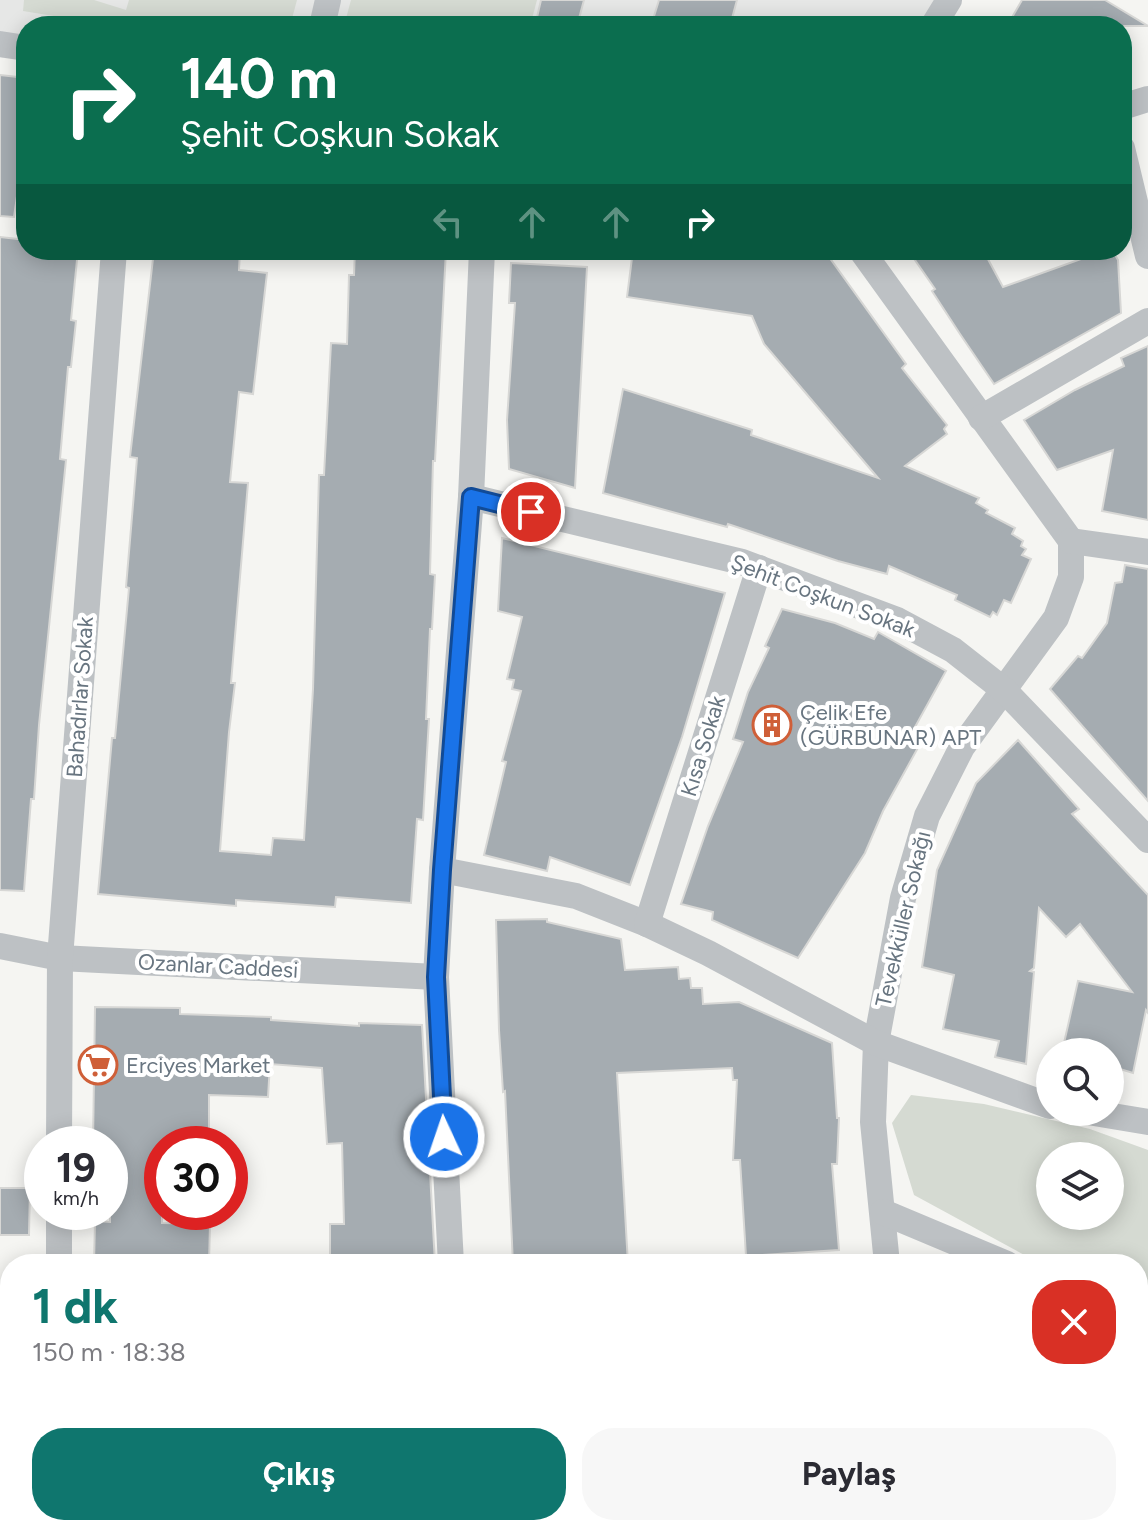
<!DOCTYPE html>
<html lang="tr">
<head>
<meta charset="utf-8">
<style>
  body { margin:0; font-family:Figtree,sans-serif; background:#f7f7f7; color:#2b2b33; height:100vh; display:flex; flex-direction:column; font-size:30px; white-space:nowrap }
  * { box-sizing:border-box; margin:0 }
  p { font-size:26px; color:#7c7c81 }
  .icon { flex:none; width:44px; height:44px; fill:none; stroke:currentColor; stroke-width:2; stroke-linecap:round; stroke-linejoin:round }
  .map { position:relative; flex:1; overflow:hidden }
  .side { position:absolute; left:0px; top:1254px; width:1148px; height:282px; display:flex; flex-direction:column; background:#fff; border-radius:32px 32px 0 0; box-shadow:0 4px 20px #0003 }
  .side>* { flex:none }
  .banner { position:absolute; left:16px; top:16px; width:1116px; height:244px; border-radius:32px; box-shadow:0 4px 20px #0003; background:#0b6e4f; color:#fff; overflow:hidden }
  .tools { position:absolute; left:1036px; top:1038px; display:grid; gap:16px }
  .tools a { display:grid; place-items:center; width:88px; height:88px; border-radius:50%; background:#fff; box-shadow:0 4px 20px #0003; font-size:40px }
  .speed { position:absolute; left:24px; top:1126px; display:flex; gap:16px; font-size:40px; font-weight:700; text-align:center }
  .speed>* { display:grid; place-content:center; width:104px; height:104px; border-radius:50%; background:#fff; box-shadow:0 4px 20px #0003; line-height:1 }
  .speed small { font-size:20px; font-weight:400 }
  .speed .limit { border:12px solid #d22; background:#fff; color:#111 }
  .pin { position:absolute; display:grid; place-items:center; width:68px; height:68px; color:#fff; margin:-34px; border:4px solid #fff; border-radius:50%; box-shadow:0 2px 8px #0007 }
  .me { position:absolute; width:88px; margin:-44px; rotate:357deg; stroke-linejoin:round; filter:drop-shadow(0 0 6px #0008) }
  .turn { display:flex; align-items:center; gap:28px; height:168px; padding:0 32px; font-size:36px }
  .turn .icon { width:104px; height:104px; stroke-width:2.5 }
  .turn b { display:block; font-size:56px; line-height:68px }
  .lanes { display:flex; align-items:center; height:76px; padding:0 32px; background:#0003; justify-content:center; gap:40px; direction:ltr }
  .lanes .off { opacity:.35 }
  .round { display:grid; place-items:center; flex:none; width:84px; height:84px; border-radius:32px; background:#f7f7f7 }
  .head { display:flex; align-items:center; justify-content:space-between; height:136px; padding:0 32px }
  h1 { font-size:48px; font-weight:700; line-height:60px; color:#0f766e }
  .primary-button { display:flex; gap:16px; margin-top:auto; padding:16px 32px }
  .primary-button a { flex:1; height:92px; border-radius:32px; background:#0f766e; color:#fff; font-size:32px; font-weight:700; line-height:92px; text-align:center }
  .primary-button a+a { background:#f7f7f7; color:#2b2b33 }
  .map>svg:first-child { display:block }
  .built { fill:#e6e7e6 }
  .green { fill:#d5dad2; fill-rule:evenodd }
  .building { fill:#a5acb1; stroke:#d7d7d5; stroke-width:2 }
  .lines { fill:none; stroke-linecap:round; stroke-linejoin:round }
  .minor { stroke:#bdc1c4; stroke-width:26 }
  .route-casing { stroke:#114b97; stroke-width:20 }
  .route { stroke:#1a73e8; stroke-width:14 }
  .labels { text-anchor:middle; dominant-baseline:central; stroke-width:8; stroke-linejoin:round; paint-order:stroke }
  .street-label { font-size:22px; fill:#687580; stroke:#fff }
  .poi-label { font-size:22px; fill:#687580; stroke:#fff; text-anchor:start }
</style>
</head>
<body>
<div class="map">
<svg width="1148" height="1535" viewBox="0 0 1148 1535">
  <rect width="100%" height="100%" fill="#f5f5f2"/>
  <polygon class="built" points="0,0 949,0 933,26 26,26 26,48 0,44"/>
  <g class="green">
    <polygon points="24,0 94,0 126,10 129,0 297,0 290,26 115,26 23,11"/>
    <polygon points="351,0 537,0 530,26 344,26"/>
    <path d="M911,1095L984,1104L1090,1129L1148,1150V1309L1142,1319L1138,1317V1264H1041L914,1195L892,1123ZM1050,1156H1110V1216H1050Z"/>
  </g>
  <g class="building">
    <polygon points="541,0 584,0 577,26 535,26"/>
    <polygon points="659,0 737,0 730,26 651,26"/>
    <polygon points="1022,0 1105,0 1148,26 1007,26"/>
    <polygon points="0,75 26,78 26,134 14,217 0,216"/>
    <polygon points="0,237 26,240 26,250 78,250 71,320 76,321 71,367 68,367 60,459 66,460 39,725 34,799 31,799 24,891 0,890"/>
    <polygon points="154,250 240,250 239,270 267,273 253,394 239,392 230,482 248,483 231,683 235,683 229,732 220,851 271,855 273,838 304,840 313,689 319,475 324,475 331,343 347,344 349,275 354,275 355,250 446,250 435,461 433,461 430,574 435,575 432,629 430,629 426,719 429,719 423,820 417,819 411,903 336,897 335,907 236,900 236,906 98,894 112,738 115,738 129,588 126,587 137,458 130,457"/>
    <polygon points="633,250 824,250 906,364 902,368 947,425 944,429 947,434 905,466 979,498 976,503 988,510 986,513 1015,528 1012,534 1023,541 1021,546 1026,549 1022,555 1031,559 1011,603 1004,600 997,615 993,612 990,617 955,600 957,595 889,566 887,574 838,561 728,524 727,527 603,493 623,389 752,430 751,435 878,478 764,344 752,316 627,297"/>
    <polygon points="908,250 983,250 1003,287 1106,250 1112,250 1118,260 1121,313 994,384 960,334 932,291 935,289"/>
    <polygon points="511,263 587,267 575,488 509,469 507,420 515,303 509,303"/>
    <polygon points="1148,346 1148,520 1102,511 1113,450 1057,470 1024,420 1075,390 1124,366 1121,358"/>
    <polygon points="502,538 725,593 682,737 630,885 550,857 547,871 484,855 506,762 502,761 521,691 512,689 514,680 507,679 522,617 498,611"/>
    <polygon points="1125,565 1148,569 1148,801 1050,689 1078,656 1082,658 1107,623 1115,583 1122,582"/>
    <polygon points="782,609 835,623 874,639 878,632 946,671 915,727 925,735 883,811 865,853 798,958 712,920 713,912 681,904 708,826 743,742 733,739 748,692 769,648 765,646"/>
    <polygon points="1018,740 1079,809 1072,814 1148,895 1148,1013 1146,1010 1133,1073 1110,1066 1110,1052 1062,1052 1078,981 1132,992 1080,924 1066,937 1039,908 1034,968 1030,971 1034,972 1026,1064 995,1057 999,1041 943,1029 954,975 922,967 937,870 976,783"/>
    <polygon points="547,919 547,922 621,939 625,970 678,967 679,979 690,978 691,988 702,988 703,1004 739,1002 832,1043 837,1118 839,1118 837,1164 832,1164 839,1250 746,1256 740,1160 733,1160 737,1080 733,1080 732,1068 617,1073 628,1264 513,1264 505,1091 503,1092 499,1030 496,920"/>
    <polygon points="95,1007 180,1008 180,1014 271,1017 271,1020 359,1026 359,1023 422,1025 435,1264 330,1264 330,1224 344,1224 342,1143 327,1144 322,1068 270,1064 268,1097 209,1095 209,1144 162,1144 162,1223 210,1224 209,1264 94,1264 95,1221 110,1222 110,1144 93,1144"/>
    <polygon points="0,1188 30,1188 29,1235 0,1235"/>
  </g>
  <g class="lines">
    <g class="minor">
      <polyline points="322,26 328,0"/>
      <polyline points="933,26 949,0"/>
      <polyline points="0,44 26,48"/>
      <polyline points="1122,107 1148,99"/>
      <polyline points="1122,148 1148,256"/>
      <polyline points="861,250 1071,541 1071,577 1056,618 962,747 927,816 903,898 876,1043 873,1122 887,1264"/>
      <polyline points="981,418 1148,321"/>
      <polyline points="471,497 742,562 897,620 953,650 1004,690 1148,840"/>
      <polyline points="1071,541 1148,552"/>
      <polyline points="442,870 576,896 647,924 708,953 876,1043 1050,1106"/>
      <polyline points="647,924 759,568"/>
      <polyline points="0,946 60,958 436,977"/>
      <polyline points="1088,1112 1148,1122"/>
      <polyline points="59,1144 60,958 114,250"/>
      <polyline points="883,1212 1007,1264"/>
      <polyline points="59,1264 59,1212"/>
      <polyline points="451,1264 436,977 442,870 471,497 482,250"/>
      <polyline points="1138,1338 1148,1347"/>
      <polyline points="464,1526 464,1535"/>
      <polyline points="908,1526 908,1535"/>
      <polyline points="58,1535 58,1526"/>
    </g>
  </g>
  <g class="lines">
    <defs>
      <polyline id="route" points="444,1137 436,977 442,870 471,497 531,512"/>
    </defs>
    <use href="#route" class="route-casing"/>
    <use href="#route" class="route"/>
  </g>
  <defs>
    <symbol id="building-ring" viewBox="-11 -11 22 22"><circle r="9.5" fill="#fff" stroke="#cf5f38" stroke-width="1.5"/><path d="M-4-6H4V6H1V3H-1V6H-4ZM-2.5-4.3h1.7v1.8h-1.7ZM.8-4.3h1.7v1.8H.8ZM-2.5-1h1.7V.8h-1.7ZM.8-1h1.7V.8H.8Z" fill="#cf5f38"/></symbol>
    <symbol id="supermarket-ring" viewBox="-11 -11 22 22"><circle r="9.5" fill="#fff" stroke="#cf5f38" stroke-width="1.5"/><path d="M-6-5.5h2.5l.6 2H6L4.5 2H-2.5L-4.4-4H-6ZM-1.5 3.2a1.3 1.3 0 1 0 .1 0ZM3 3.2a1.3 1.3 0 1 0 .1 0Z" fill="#cf5f38"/></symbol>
  </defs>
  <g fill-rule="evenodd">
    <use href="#building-ring" x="750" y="703" width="44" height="44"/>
    <use href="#supermarket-ring" x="76" y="1043" width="44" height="44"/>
  </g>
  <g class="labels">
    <g class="street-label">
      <text transform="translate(823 596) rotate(21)">Şehit Coşkun Sokak</text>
      <text transform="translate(80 697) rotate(-86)">Bahadırlar Sokak</text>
      <text transform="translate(703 746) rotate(-73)">Kısa Sokak</text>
      <text transform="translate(903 919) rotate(-77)">Tevekküller Sokağı</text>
      <text transform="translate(218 966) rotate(3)">Ozanlar Caddesi</text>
    </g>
    <g class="poi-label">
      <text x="800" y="712">Çelik Efe<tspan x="800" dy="25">(GÜRBUNAR) APT</tspan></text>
      <text x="126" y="1065">Erciyes Market</text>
    </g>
  </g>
</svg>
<div class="tools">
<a><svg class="icon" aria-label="search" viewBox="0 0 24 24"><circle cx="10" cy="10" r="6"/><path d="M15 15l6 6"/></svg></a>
<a><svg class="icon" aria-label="layers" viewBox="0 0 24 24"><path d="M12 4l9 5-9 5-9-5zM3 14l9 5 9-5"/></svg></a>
</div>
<div class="speed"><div>19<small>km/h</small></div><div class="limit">30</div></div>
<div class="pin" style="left:531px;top:512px;background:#d93025"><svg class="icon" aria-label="arrive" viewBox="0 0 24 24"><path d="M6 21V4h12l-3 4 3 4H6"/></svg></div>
<svg class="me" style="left:444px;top:1137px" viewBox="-20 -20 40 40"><circle r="17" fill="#1a73e8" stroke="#fff" stroke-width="3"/><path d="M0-11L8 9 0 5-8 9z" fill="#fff"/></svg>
<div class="banner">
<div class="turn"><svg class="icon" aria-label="right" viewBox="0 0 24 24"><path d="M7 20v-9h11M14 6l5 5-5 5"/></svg><div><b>140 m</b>Şehit Coşkun Sokak</div></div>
<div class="lanes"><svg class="icon off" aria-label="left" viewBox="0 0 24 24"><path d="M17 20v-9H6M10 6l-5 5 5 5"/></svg><svg class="icon off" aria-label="ahead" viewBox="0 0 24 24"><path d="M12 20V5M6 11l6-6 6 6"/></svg><svg class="icon off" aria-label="ahead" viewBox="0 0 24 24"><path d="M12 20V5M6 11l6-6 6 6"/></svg><svg class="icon" aria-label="right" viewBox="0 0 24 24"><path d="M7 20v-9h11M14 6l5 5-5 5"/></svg></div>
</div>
<section class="side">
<div class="head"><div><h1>1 dk</h1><p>150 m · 18:38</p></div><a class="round" style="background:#d93025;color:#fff"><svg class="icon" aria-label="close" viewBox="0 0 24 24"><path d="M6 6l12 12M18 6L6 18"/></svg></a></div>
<div class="primary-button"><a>Çıkış</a><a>Paylaş</a></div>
</section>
</div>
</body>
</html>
